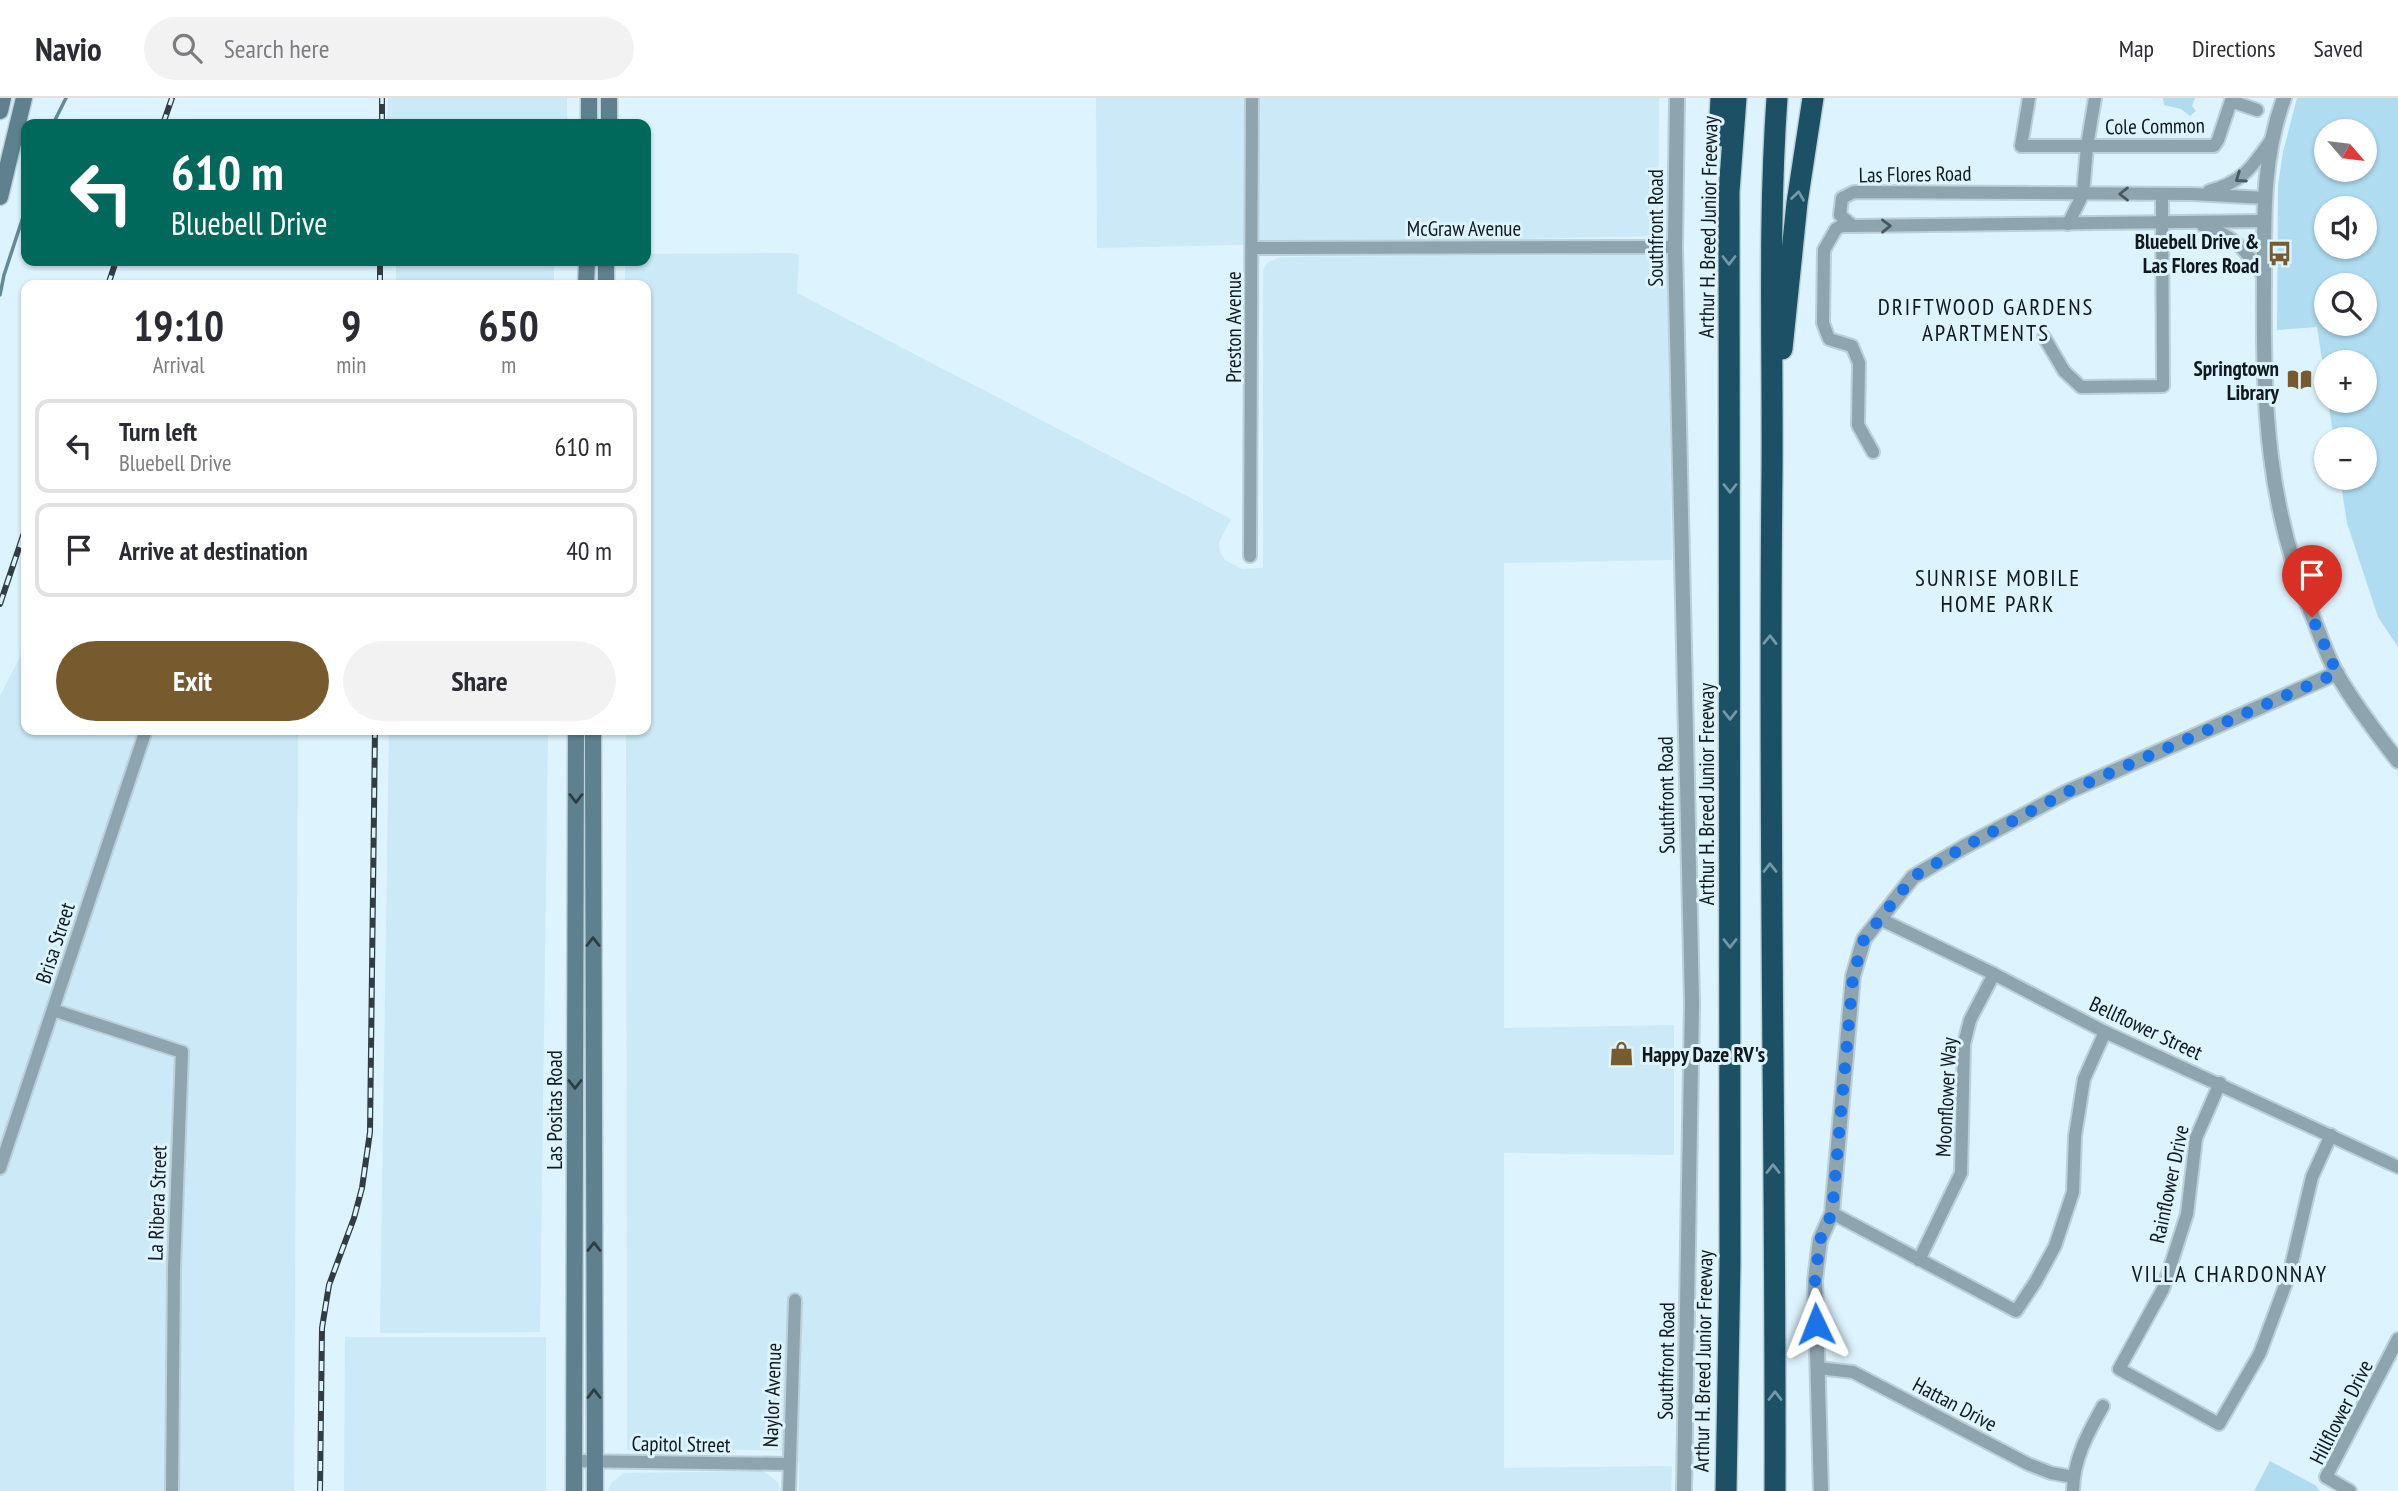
<!DOCTYPE html>
<html lang="en">
<head>
<meta charset="utf-8">
<style>
  body { margin:0; font-family:"PT Sans Narrow",sans-serif; background:#f2f2f3; color:#2b2b33; height:100vh; display:flex; flex-direction:column; font-size:26px; white-space:nowrap }
  * { box-sizing:border-box; margin:0 }
  p { font-size:23px; color:#7c7c81 }
  .icon { flex:none; width:38px; height:38px; fill:none; stroke:currentColor; stroke-width:2; stroke-linecap:round; stroke-linejoin:round }
  .map { position:relative; flex:1; overflow:hidden }
  .drawer { position:absolute; left:21px; top:182px; width:630px; height:455px; display:flex; flex-direction:column; background:#fff; border-radius:14px; box-shadow:0 2px 5px #0004 }
  .drawer>* { flex:none }
  .hud { position:absolute; left:21px; top:21px; width:630px; height:147px; border-radius:14px; box-shadow:0 2px 5px #0004; background:#00695c; color:#fff; overflow:hidden }
  .needle { width:46px; rotate:118deg }
  .fabs { position:absolute; left:2314px; top:21px; display:grid; gap:14px }
  .fabs a { display:grid; place-items:center; width:63px; height:63px; border-radius:50%; background:#fff; box-shadow:0 2px 5px #0004; font-size:35px }
  .pin { position:absolute; display:grid; place-items:center; width:60px; height:60px; color:#fff; margin:-72px -30px; border-radius:50% 50% 50% 0; rotate:-45deg; box-shadow:0 0 7px #0007 }
  .pin .icon { rotate:45deg }
  .me { position:absolute; width:77px; margin:-38px; rotate:358deg; stroke-linejoin:round; filter:drop-shadow(0 0 5px #0008) }
  .turn { display:flex; align-items:center; gap:24px; height:147px; padding:0 35px; font-size:32px }
  .turn .icon { width:91px; height:91px; stroke-width:2.5 }
  .turn b { display:block; font-size:49px; line-height:60px }
  .eta { display:flex; justify-content:space-evenly; align-items:center; height:119px; text-align:center }
  .eta b { font-size:42px; font-weight:800; line-height:49px }
  .primary-button { display:flex; gap:14px; margin-top:auto; padding:14px 35px }
  .primary-button a { flex:1; height:80px; border-radius:42px; background:#775b2e; color:#fff; font-size:28px; font-weight:800; line-height:80px; text-align:center }
  .primary-button a+a { background:#f2f2f3; color:#2b2b33 }
  ul { padding:0; list-style:none }
  li { display:flex; align-items:center; gap:21px; height:94px; margin:0 14px 10px; padding:0 21px; border:4px solid #e1e1e2; border-radius:14px }
  li div { flex:1 }
  li b { display:block; font-size:26px }
  li em { font-style:normal }
  header { display:flex; align-items:center; gap:42px; box-sizing:border-box; height:98px; padding:0 35px; background:#fff; border-bottom:2px solid #e1e1e2 }
  header strong { font-size:33px }
  nav { display:flex; gap:38px; margin-inline-start:auto; font-size:24px }
  .search { width:490px; height:63px; background:#f2f2f3; display:flex; align-items:center; gap:18px; box-sizing:border-box; padding:0 24px; border-radius:38px; color:#7c7c81; font-size:26px }
  .map>svg:first-child { display:block }
  .built { fill:#cbe9f7 }
  .green { fill:#afdcf1; fill-rule:evenodd }
  .lines { fill:none; stroke-linecap:round; stroke-linejoin:round }
  .stream { stroke:#638a9b; stroke-width:3.5 }
  .minor-casing { stroke:#bcd0d9; stroke-width:16 }
  .tertiary-casing { stroke:#bcd0d9; stroke-width:18 }
  .secondary-casing { stroke:#bcd0d9; stroke-width:19 }
  .motorway-casing { stroke:#bcd0d9; stroke-width:24 }
  .minor { stroke:#8ea4af; stroke-width:12 }
  .tertiary { stroke:#8ea4af; stroke-width:14 }
  .secondary { stroke:#5f808f; stroke-width:16 }
  .motorway { stroke:#1c5065; stroke-width:21 }
  .rail-casing { stroke:#323d41; stroke-width:6 }
  .rail { stroke:#ddf3fd; stroke-width:3.5; stroke-dasharray:10; stroke-linecap:butt }
  .oneway { stroke:#49585e }
  .oneway2 { stroke:#7399a9 }
  .oneway3 { stroke:#2c3d44 }
  .route { stroke:#1a73e8; stroke-width:12; stroke-dasharray:0 21.6 }
  .labels { text-anchor:middle; dominant-baseline:central; stroke-width:6; stroke-linejoin:round; paint-order:stroke }
  .street-label { font-size:21px; fill:#11191c; stroke:#ddf3fd }
  .poi-label { font-size:21px; font-weight:bold; fill:#11191c; stroke:#ddf3fd; text-anchor:end }
  .neighbourhood-label { font-size:23px; letter-spacing:2px; fill:#11191c; stroke:#ddf3fd }
</style>
</head>
<body>
<header>
<strong>Navio</strong>
<div class="search"><svg class="icon" aria-label="search" viewBox="0 0 24 24"><circle cx="10" cy="10" r="6"/><path d="M15 15l6 6"/></svg>Search here</div>
<nav><a>Map</a><a>Directions</a><a>Saved</a></nav>
</header>
<div class="map">
<svg width="2398" height="1393" viewBox="0 0 2398 1393">
  <rect width="100%" height="100%" fill="#ddf3fd"/>
  <g class="built">
    <polygon points="388,0 567,0 567,26 386,26"/>
    <polygon points="1096,0 1659,0 1658,138 1097,150"/>
    <polygon points="790,155 799,157 797,195 1231,421 1219,444 1220,454 1225,462 1242,471 1263,470 1263,172 1268,164 1281,159 1655,157 1660,160 1667,170 1668,177 1672,462 1504,465 1504,930 1674,927 1674,1057 1504,1055 1504,1370 1672,1368 1671,1393 799,1393 799,1365 792,1355 783,1352 627,1352 626,632 646,632 646,187 625,187 625,163 646,163 646,156"/>
    <rect x="396" y="163" width="158" height="24"/>
    <polygon points="26,547 26,632 298,632 294,1393 0,1393 0,598"/>
    <polygon points="389,632 548,632 540,1234 380,1235"/>
    <polygon points="345,1239 546,1239 546,1393 344,1393"/>
    <polygon points="763,1373 778,1384 781,1393 608,1393 612,1384 624,1375"/>
  </g>
  <g class="green">
    <polygon points="2163,0 2195,0 2192,8 2196,13 2190,18 2181,11 2164,7"/>
    <path d="M2297,0H2398V549L2378,519L2347,425L2340,380H2364V341H2334L2328,303H2364V264H2326V287L2317,229L2277,232L2278,87L2283,54ZM2364,33V72H2326V33ZM2364,110V149H2326V110ZM2364,187V226H2326V187Z"/>
    <polygon points="2270,1363 2315,1387 2320,1393 2254,1393"/>
  </g>
  <g class="lines">
    <g class="stream">
      <polyline points="53,26 66,0"/>
      <polyline points="0,197 4,177 26,110"/>
    </g>
    <defs>
      <g id="minor">
        <polyline points="2029,0 2021,48 2214,48 2218,42 2231,3 2257,12"/>
        <path d="M2209,93C2243,84 2252,69 2271,42"/>
        <polyline points="2264,123 1853,128 1840,117 1842,100 1854,94 2192,96 2265,100"/>
        <polyline points="2068,126 2083,96 2087,48 2095,0"/>
        <polyline points="1853,128 1841,128 1836,131 1824,152 1823,225 1829,241 1852,248 1859,265 1858,327 1873,354"/>
        <path d="M2203,128C2236,138 2245,152 2264,179"/>
        <polyline points="1253,150 1675,149"/>
        <polyline points="2044,239 2064,273 2081,289 2163,288 2162,96"/>
        <polyline points="1250,458 1252,0"/>
        <polyline points="1880,821 1994,876 2105,934 2398,1069"/>
        <polyline points="53,912 182,954 174,1170 172,1393"/>
        <polyline points="2220,985 2196,1040 2187,1116 2163,1191 2119,1271 2219,1326 2260,1255 2289,1177 2312,1079 2331,1037"/>
        <polyline points="0,1070 146,632"/>
        <polyline points="1832,1115 2016,1213 2036,1183 2055,1148 2073,1094 2075,1038 2084,981 2105,934"/>
        <polyline points="1919,1162 1961,1075 1964,946 1970,922 1994,876"/>
        <polyline points="1818,1270 1853,1274 2028,1366 2051,1375 2073,1379"/>
        <polyline points="574,1363 789,1366"/>
        <polyline points="789,1393 795,1202"/>
        <path d="M2073,1393C2073,1362 2088,1335 2103,1308"/>
        <polyline points="2350,1393 2326,1379 2398,1241"/>
      </g>
      <g id="tertiary">
        <polyline points="1677,0 1675,149 1692,905 1684,1393"/>
        <path d="M2284,0C2262,59 2264,122 2264,184C2263,307 2266,407 2314,522C2321,540 2328,560 2337,576C2354,606 2377,636 2398,663"/>
        <polyline points="1821,1393 1815,1182 1820,1142 1832,1115 1853,878 1864,841 1913,779 1964,749 2067,694 2337,575"/>
      </g>
      <g id="secondary">
        <polyline points="0,13 3,0"/>
        <polyline points="589,26 589,0"/>
        <polyline points="609,26 609,0"/>
        <polyline points="0,99 24,0"/>
        <polyline points="586,187 587,163"/>
        <polyline points="606,187 606,163"/>
        <polyline points="593,632 595,1393"/>
        <polyline points="574,1393 576,632"/>
      </g>
      <g id="motorway">
        <polyline points="1719,38 1721,0"/>
        <polyline points="1782,251 1797,105 1813,0"/>
        <polyline points="1726,1393 1730,1165 1729,94 1736,0"/>
        <path d="M1775,1393C1776,1055 1768,716 1772,378C1773,251 1768,127 1777,0"/>
      </g>
    </defs>
    <use href="#minor" class="minor-casing"/>
    <use href="#tertiary" class="tertiary-casing"/>
    <use href="#secondary" class="secondary-casing"/>
    <use href="#motorway" class="motorway-casing"/>
    <use href="#minor" class="minor"/>
    <use href="#tertiary" class="tertiary"/>
    <use href="#secondary" class="secondary"/>
    <use href="#motorway" class="motorway"/>
    <defs>
      <g id="rail">
        <polyline points="163,26 172,0"/>
        <polyline points="382,26 382,0"/>
        <polyline points="108,187 116,163"/>
        <polyline points="380,187 380,163"/>
        <polyline points="0,506 26,429"/>
        <polyline points="320,1393 322,1230 329,1187 354,1120 362,1090 370,1034 375,632"/>
      </g>
    </defs>
    <use href="#rail" class="rail-casing"/>
    <use href="#rail" class="rail"/>
  </g>
  <defs><path id="oneway-chevron" d="M-2-3.5L2.5 0L-2 3.5" fill="none" stroke-width="1.6" stroke-linecap="round" stroke-linejoin="round" transform="scale(1.75)"/></defs>
  <g class="oneway">
    <use href="#oneway-chevron" transform="translate(2240 80) rotate(145)"/>
    <use href="#oneway-chevron" transform="translate(2124 96) rotate(-180)"/>
    <use href="#oneway-chevron" transform="translate(1886 128) rotate(-1)"/>
  </g>
  <g class="oneway2">
    <use href="#oneway-chevron" transform="translate(1798 98) rotate(-82)"/>
    <use href="#oneway-chevron" transform="translate(1729 162) rotate(90)"/>
    <use href="#oneway-chevron" transform="translate(1730 390) rotate(90)"/>
    <use href="#oneway-chevron" transform="translate(1770 542) rotate(-89)"/>
    <use href="#oneway-chevron" transform="translate(1730 617) rotate(90)"/>
    <use href="#oneway-chevron" transform="translate(1770 770) rotate(-90)"/>
    <use href="#oneway-chevron" transform="translate(1730 845) rotate(90)"/>
    <use href="#oneway-chevron" transform="translate(1773 1071) rotate(-90)"/>
    <use href="#oneway-chevron" transform="translate(1775 1298) rotate(-90)"/>
  </g>
  <g class="oneway3">
    <use href="#oneway-chevron" transform="translate(576 700) rotate(90)"/>
    <use href="#oneway-chevron" transform="translate(593 844) rotate(-90)"/>
    <use href="#oneway-chevron" transform="translate(575 986) rotate(90)"/>
    <use href="#oneway-chevron" transform="translate(594 1149) rotate(-90)"/>
    <use href="#oneway-chevron" transform="translate(594 1296) rotate(-90)"/>
  </g>
  <g class="lines">
    <polyline class="route" points="1816,1226 1815,1182 1820,1142 1832,1115 1853,878 1864,841 1913,779 1964,749 2067,694 2337,575 2312,519"/>
  </g>
  <defs>
    <symbol id="bus-bare" viewBox="-9 -9 18 18"><path d="M-5-6H5V4H4V6H2V4H-2V6H-4V4H-5ZM-3.5-4V0h7V-4ZM-3.5 1.2v1.5H-2V1.2ZM2 1.2v1.5H3.5V1.2Z" fill="#775b2e" stroke="#ddf3fd" stroke-width="2.5" paint-order="stroke"/></symbol>
    <symbol id="library-bare" viewBox="-9 -9 18 18"><path d="M-6-4Q-3-5.5-.7-3.5V5Q-3 3-6 4ZM6-4Q3-5.5 .7-3.5V5Q3 3 6 4Z" fill="#775b2e" stroke="#ddf3fd" stroke-width="2.5" paint-order="stroke"/></symbol>
    <symbol id="shop-bare" viewBox="-9 -9 18 18"><path d="M-5-2.5h2.3a2.7 3.5 0 0 1 5.4 0H5L5.5 6h-11ZM-1.5-2.5h3a1.5 2.3 0 0 0-3 0Z" fill="#775b2e" stroke="#ddf3fd" stroke-width="2.5" paint-order="stroke"/></symbol>
  </defs>
  <g fill-rule="evenodd">
    <use href="#bus-bare" x="2262" y="138" width="35" height="35"/>
    <use href="#library-bare" x="2282" y="264" width="35" height="35"/>
    <use href="#shop-bare" x="1604" y="938" width="35" height="35"/>
  </g>
  <g class="labels">
    <g class="street-label">
      <text transform="translate(2155 28) rotate(-1)">Cole Common</text>
      <text transform="translate(1915 76) rotate(-1)">Las Flores Road</text>
      <text transform="translate(1708 129) rotate(-89)">Arthur H. Breed Junior Freeway</text>
      <text x="1464" y="130">McGraw Avenue</text>
      <text transform="translate(1655 130) rotate(-90)">Southfront Road</text>
      <text transform="translate(1233 229) rotate(-90)">Preston Avenue</text>
      <text transform="translate(1706 696) rotate(-90)">Arthur H. Breed Junior Freeway</text>
      <text transform="translate(1666 697) rotate(-91)">Southfront Road</text>
      <text transform="translate(55 845) rotate(-72)">Brisa Street</text>
      <text transform="translate(2146 930) rotate(25)">Bellflower Street</text>
      <text transform="translate(1946 999) rotate(-87)">Moonflower Way</text>
      <text transform="translate(554 1012) rotate(-90)">Las Positas Road</text>
      <text transform="translate(2169 1086) rotate(-78)">Rainflower Drive</text>
      <text transform="translate(157 1105) rotate(-88)">La Ribera Street</text>
      <text transform="translate(1666 1263) rotate(-89)">Southfront Road</text>
      <text transform="translate(1703 1263) rotate(-89)">Arthur H. Breed Junior Freeway</text>
      <text transform="translate(772 1297) rotate(-88)">Naylor Avenue</text>
      <text transform="translate(1955 1306) rotate(28)">Hattan Drive</text>
      <text transform="translate(2341 1314) rotate(-63)">Hillflower Drive</text>
      <text transform="translate(681 1346) rotate(1)">Capitol Street</text>
    </g>
    <g class="poi-label">
      <text x="2259" y="143">Bluebell Drive &amp;<tspan x="2259" dy="24">Las Flores Road</tspan></text>
      <text x="2279" y="270">Springtown<tspan x="2279" dy="24">Library</tspan></text>
      <text x="1642" y="956" text-anchor="start">Happy Daze RV's</text>
    </g>
    <g class="neighbourhood-label">
      <text x="1986" y="208">DRIFTWOOD GARDENS<tspan x="1986" dy="26">APARTMENTS</tspan></text>
      <text x="1998" y="479">SUNRISE MOBILE<tspan x="1998" dy="26">HOME PARK</tspan></text>
      <text x="2230" y="1175">VILLA CHARDONNAY</text>
    </g>
  </g>
</svg>
<div class="fabs">
<a><svg class="needle" viewBox="-14 -14 28 28"><path d="M0-13l5 13h-10z" fill="#e53935"/><path d="M0 13l5-13h-10z" fill="#7c7c81"/></svg></a>
<a><svg class="icon" aria-label="sound" viewBox="0 0 24 24"><path d="M4 9h4l5-4v14l-5-4H4zM17 9q2 3 0 6"/></svg></a>
<a><svg class="icon" aria-label="search" viewBox="0 0 24 24"><circle cx="10" cy="10" r="6"/><path d="M15 15l6 6"/></svg></a>
<a>+</a>
<a>−</a>
</div>
<div class="pin" style="left:2312px;top:519px;background:#d93025"><svg class="icon" aria-label="arrive" viewBox="0 0 24 24"><path d="M6 21V4h12l-3 4 3 4H6"/></svg></div>
<svg class="me" style="left:1816px;top:1226px" viewBox="-20 -20 40 40"><path d="M0-17L14 15 0 8-14 15z" fill="#1a73e8" stroke="#fff" stroke-width="4"/></svg>
<div class="hud">
<div class="turn"><svg class="icon" aria-label="left" viewBox="0 0 24 24"><path d="M17 20v-9H6M10 6l-5 5 5 5"/></svg><div><b>610 m</b>Bluebell Drive</div></div>
</div>
<section class="drawer">
<div class="eta">
<div><b>19:10</b><p>Arrival</p></div>
<div><b>9</b><p>min</p></div>
<div><b>650</b><p>m</p></div>
</div>
<ul>
<li><svg class="icon" aria-label="left" viewBox="0 0 24 24"><path d="M17 20v-9H6M10 6l-5 5 5 5"/></svg><div><b>Turn left</b><p>Bluebell Drive</p></div><em>610 m</em></li>
<li><svg class="icon" aria-label="arrive" viewBox="0 0 24 24"><path d="M6 21V4h12l-3 4 3 4H6"/></svg><div><b>Arrive at destination</b></div><em>40 m</em></li>
</ul>
<div class="primary-button"><a>Exit</a><a>Share</a></div>
</section>
</div>
</body>
</html>
